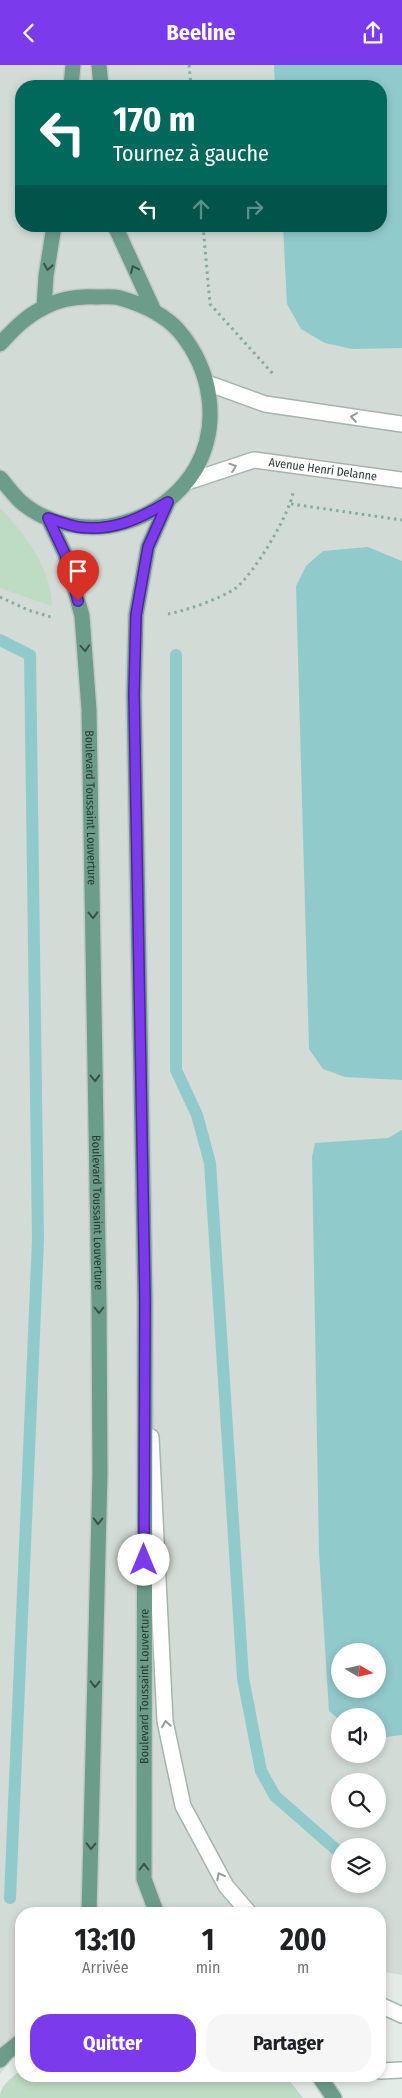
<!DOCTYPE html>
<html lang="fr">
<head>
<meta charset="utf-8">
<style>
  body { margin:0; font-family:"Fira Sans Condensed",sans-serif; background:#f6f6f6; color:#202124; height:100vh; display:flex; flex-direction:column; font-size:19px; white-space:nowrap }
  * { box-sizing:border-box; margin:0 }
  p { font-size:16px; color:#757577 }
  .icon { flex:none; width:28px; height:28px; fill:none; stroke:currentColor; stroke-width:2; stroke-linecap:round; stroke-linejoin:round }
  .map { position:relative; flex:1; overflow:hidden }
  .panel { position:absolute; left:15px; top:1842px; width:371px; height:175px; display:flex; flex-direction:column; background:#fff; border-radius:20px; box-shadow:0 2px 8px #0003 }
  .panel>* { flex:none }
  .banner { position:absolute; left:15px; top:15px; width:372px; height:152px; border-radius:20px; box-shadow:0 2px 8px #0003; background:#00695c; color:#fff; overflow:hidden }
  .needle { width:32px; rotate:99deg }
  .tools { position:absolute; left:331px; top:1578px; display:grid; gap:10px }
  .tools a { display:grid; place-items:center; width:55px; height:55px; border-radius:50%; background:#fff; box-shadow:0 2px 8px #0003; font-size:25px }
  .pin { position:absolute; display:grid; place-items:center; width:42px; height:42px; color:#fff; margin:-51px -21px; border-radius:50% 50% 50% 0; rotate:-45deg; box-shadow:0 0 5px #0007 }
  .pin .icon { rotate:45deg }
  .me { position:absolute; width:55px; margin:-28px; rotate:0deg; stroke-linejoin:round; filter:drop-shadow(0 0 4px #0008) }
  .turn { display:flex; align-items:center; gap:18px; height:105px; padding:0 15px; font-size:22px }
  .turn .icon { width:65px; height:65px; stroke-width:2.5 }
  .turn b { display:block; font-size:35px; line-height:42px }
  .lanes { display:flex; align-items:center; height:48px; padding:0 15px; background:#0003; justify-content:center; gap:25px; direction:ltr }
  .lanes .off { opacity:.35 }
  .eta { display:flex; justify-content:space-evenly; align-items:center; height:85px; text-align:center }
  .eta b { font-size:30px; font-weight:700; line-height:35px }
  .cta { display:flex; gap:10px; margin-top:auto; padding:10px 15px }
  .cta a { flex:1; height:58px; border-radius:20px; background:#7c3aed; color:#fff; font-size:20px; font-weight:700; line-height:58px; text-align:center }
  .cta a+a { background:#f6f6f6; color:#202124 }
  header { display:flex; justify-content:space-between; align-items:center; height:65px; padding:0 15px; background:#7c3aed; color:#fff; font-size:22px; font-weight:700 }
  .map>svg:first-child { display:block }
  .built { fill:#d2dbd6; fill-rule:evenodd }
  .green { fill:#bedbc3 }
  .water { fill:#91cacb; fill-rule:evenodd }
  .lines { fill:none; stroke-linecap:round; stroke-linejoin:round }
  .stream { stroke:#91cacb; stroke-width:12 }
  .minor-casing { stroke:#a6b4ad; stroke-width:18 }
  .secondary-casing { stroke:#a3b6ad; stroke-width:18 }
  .primary-casing { stroke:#c2c8c6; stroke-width:18 }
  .path { stroke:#87ac9c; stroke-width:3; stroke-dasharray:2.5 4; stroke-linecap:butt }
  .minor { stroke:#fff; stroke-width:15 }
  .secondary { stroke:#fff; stroke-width:15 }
  .primary { stroke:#6c9d8a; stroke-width:15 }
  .oneway { stroke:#375449 }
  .oneway2 { stroke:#929e99 }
  .route-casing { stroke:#51269a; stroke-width:12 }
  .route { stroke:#7c3aed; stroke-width:9 }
  .labels { text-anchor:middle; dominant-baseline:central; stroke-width:4; stroke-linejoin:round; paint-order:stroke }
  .street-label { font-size:12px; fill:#253c33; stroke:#f4f8f5 }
</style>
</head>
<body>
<header><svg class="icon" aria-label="back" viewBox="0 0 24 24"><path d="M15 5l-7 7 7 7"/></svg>Beeline<svg class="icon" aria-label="share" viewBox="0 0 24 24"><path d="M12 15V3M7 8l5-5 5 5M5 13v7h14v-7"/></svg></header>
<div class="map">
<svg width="402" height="2033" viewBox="0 0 402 2033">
  <rect width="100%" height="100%" fill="#e3ece7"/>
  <path class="built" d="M0,0H402V1910L380,1906V1849H21V1982L0,2009ZM21,21H381V161H21ZM340,1586H378V1624H340ZM340,1651H378V1689H340ZM340,1716H378V1754H340ZM340,1781H378V1819H340Z"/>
  <g class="green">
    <path d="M0,443C25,469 51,503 52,541L0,523Z"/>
    <path d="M21,2005V2011H286L303,2033H0C0,2020 12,2013 21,2005Z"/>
  </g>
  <g class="water">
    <polygon points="274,0 402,0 402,283 352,284 325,278 301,264 287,239 283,161 381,161 381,21 275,21"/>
    <polygon points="368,482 402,496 402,1015 345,1012 323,1004 309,984 296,521 306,501 323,486"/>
    <path d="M402,1065V1670L378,1673V1651H340V1655L329,1646L319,1488L312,1092L315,1078L388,1073ZM340,1586H378V1624H340Z"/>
  </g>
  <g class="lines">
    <g class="stream">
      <polyline points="0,575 30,590 38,1175 10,1833"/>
      <polyline points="176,590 176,1005 197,1050 210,1098 243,1613 261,1706 275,1731 340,1788"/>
    </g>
    <defs>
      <g id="minor">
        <polyline points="207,318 265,339 402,359"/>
        <path id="s1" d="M187,417L254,395L402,415"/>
      </g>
      <g id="secondary">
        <polyline points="151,1372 165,1656 183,1741 226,1821 250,1849"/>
        <polyline points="380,1940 402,1950"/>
        <polyline points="380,2006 402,2005"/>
      </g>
      <g id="primary">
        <polyline points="99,0 101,21"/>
        <polyline points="71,21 73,0"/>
        <polyline points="115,161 154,246"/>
        <polyline points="44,242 46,211 54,161"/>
        <path d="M0,279C13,265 25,252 43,243C59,234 80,231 98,232C105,232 113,231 120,233C141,239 164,249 179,266C211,304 221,358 196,403C179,431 155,449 123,458C89,468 47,460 20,436C13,429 7,421 0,413"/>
        <path id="s2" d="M48,453L65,489L82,551L89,645L99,1239L100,1408L89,1849"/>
        <path id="s3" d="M157,1849L144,1814L145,1236L134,629L136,550L148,482L168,437"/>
        <polyline points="0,1995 6,1988 21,1976"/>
        <polyline points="319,2011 334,2033"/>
      </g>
    </defs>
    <use href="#minor" class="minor-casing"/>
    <use href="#secondary" class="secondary-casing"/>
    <use href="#primary" class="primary-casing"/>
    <g class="path">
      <polyline points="189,0 191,21"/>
      <polyline points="203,161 210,239 274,310"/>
      <polyline points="291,439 402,455"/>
      <polyline points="0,532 28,545 51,552"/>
      <path d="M168,549C185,546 222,533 236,523C255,507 288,452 293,428"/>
    </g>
    <use href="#minor" class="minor"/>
    <use href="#secondary" class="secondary"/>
    <use href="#primary" class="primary"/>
  </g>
  <defs><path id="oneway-chevron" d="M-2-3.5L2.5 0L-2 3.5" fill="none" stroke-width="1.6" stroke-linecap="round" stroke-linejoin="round" transform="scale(1.25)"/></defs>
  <g class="oneway">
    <use href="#oneway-chevron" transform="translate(48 202) rotate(100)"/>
    <use href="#oneway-chevron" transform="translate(134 204) rotate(-115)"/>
    <use href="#oneway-chevron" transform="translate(85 583) rotate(86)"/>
    <use href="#oneway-chevron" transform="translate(93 850) rotate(89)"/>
    <use href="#oneway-chevron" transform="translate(95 1013) rotate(89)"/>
    <use href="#oneway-chevron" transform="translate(99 1245) rotate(90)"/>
    <use href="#oneway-chevron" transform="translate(98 1456) rotate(91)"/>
    <use href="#oneway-chevron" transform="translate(95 1619) rotate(91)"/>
    <use href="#oneway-chevron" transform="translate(91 1781) rotate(91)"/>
    <use href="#oneway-chevron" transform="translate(144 1802) rotate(-90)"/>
  </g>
  <g class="oneway2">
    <use href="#oneway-chevron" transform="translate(354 352) rotate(-172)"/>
    <use href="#oneway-chevron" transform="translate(233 402) rotate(-19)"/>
    <use href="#oneway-chevron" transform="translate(166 1659) rotate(-99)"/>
    <use href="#oneway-chevron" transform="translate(220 1811) rotate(-118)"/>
  </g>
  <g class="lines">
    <defs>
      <path id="route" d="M78,536L65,489L48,453C58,456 68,460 78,462C112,467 139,454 168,437L148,482L136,550L134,629L145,1236L144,1495"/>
    </defs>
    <use href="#route" class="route-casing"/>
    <use href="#route" class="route"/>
  </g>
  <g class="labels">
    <g class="street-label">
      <text stroke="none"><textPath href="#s1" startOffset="140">Avenue Henri Delanne</textPath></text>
      <text stroke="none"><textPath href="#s2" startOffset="296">Boulevard Toussaint Louverture</textPath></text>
      <text stroke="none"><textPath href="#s2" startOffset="701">Boulevard Toussaint Louverture</textPath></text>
      <text stroke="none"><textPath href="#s3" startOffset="230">Boulevard Toussaint Louverture</textPath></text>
    </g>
  </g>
</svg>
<div class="tools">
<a><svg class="needle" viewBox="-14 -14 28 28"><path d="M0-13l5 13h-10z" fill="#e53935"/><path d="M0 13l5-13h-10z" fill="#757577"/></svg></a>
<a><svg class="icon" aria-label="sound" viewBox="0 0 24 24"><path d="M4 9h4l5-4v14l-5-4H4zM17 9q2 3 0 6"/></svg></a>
<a><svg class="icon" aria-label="search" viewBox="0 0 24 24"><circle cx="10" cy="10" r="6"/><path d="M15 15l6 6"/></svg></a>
<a><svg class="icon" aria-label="layers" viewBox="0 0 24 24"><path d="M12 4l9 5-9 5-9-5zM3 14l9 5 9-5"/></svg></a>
</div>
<div class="pin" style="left:78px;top:536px;background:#d93025"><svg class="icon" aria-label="arrive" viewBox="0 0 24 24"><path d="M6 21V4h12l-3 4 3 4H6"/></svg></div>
<svg class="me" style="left:144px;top:1495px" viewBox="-20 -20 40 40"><circle r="19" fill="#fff"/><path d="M0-13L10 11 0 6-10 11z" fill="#7c3aed"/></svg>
<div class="banner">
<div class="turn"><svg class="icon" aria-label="left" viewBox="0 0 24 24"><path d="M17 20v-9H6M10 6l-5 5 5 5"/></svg><div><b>170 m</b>Tournez à gauche</div></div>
<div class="lanes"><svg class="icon" aria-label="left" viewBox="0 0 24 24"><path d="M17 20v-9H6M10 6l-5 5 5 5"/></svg><svg class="icon off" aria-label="ahead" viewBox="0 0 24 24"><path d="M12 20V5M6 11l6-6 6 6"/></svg><svg class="icon off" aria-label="right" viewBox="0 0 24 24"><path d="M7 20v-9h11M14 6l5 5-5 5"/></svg></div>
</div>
<section class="panel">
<div class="eta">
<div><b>13:10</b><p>Arrivée</p></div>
<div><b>1</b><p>min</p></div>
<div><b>200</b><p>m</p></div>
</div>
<div class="cta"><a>Quitter</a><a>Partager</a></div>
</section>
</div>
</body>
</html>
